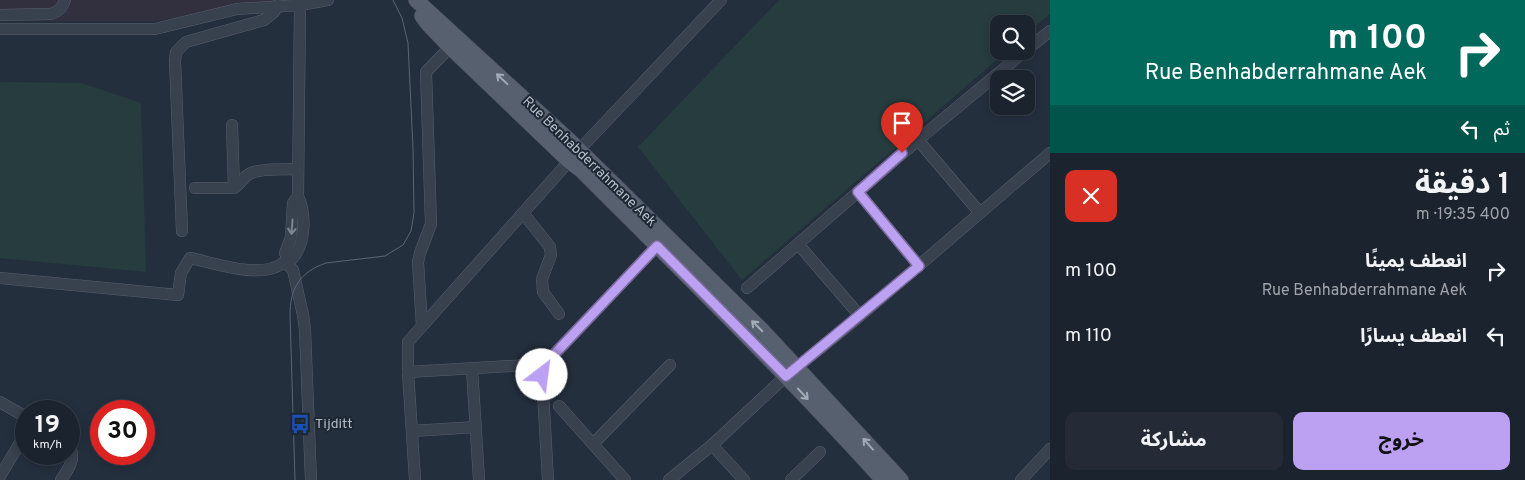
<!DOCTYPE html>
<html lang="ar">
<head>
<meta charset="utf-8">
<style>
  body { margin:0; font-family:Overpass,"Noto Sans Arabic",sans-serif; background:#242b36; color:#f1f3f6; direction:rtl; height:100vh; display:flex; flex-direction:column; font-size:19px; white-space:nowrap }
  * { box-sizing:border-box; margin:0 }
  p { font-size:16px; color:#a0a4aa }
  .icon { flex:none; width:28px; height:28px; fill:none; stroke:currentColor; stroke-width:2; stroke-linecap:round; stroke-linejoin:round }
  .map { position:relative; flex:1; overflow:hidden; direction:ltr }
  .drawer { display:flex; flex-direction:column; background:#1b232e; width:475px }
  .drawer>* { flex:none }
  .top-card { background:#00695c; color:#fff; overflow:hidden }
  .fabs { position:absolute; left:990px; top:15px; display:grid; gap:10px }
  .fabs a { display:grid; place-items:center; width:45px; height:45px; border-radius:10px; background:#1b232e; box-shadow:0 2px 8px #0003,0 0 0 1px #39404a; font-size:25px }
  .speed { position:absolute; left:15px; top:400px; display:flex; gap:10px; font-size:25px; font-weight:700; text-align:center }
  .speed>* { display:grid; place-content:center; width:65px; height:65px; border-radius:50%; background:#1b232e; box-shadow:0 2px 8px #0003,0 0 0 1px #39404a; line-height:1 }
  .speed small { font-size:12px; font-weight:400 }
  .speed .limit { border:8px solid #d22; background:#fff; color:#111 }
  .pin { position:absolute; display:grid; place-items:center; width:42px; height:42px; color:#fff; margin:-51px -21px; border-radius:50% 50% 50% 0; rotate:-45deg; box-shadow:0 0 5px #0007 }
  .pin .icon { rotate:45deg }
  .me { position:absolute; width:55px; margin:-28px; rotate:30deg; stroke-linejoin:round; filter:drop-shadow(0 0 4px #0008) }
  .turn { display:flex; align-items:center; gap:18px; height:105px; padding:0 15px; font-size:22px }
  .turn .icon { width:65px; height:65px; stroke-width:2.5 }
  .turn b { display:block; font-size:35px; line-height:42px }
  .then { display:flex; align-items:center; height:48px; padding:0 15px; background:#0003; gap:10px; font-size:19px }
  .round { display:grid; place-items:center; flex:none; width:52px; height:52px; border-radius:10px; background:#242b36 }
  .headline { display:flex; align-items:center; justify-content:space-between; height:85px; padding:0 15px }
  h1 { font-size:30px; font-weight:700; line-height:38px }
  .primary-button { display:flex; gap:10px; margin-top:auto; padding:10px 15px }
  .primary-button a { flex:1; height:58px; border-radius:10px; background:#bca0f2; color:#111; font-size:20px; font-weight:700; line-height:58px; text-align:center }
  .primary-button a+a { background:#242b36; color:#f1f3f6 }
  ul { padding:0; list-style:none }
  li { display:flex; align-items:center; gap:15px; height:65px; padding:0 15px }
  li div { flex:1 }
  li b { display:block; font-size:19px }
  li em { font-style:normal }
  main { display:flex; flex:1; min-height:0 }
  .map>svg:first-child { display:block }
  .medical { fill:#32303f }
  .green { fill:#263c3f }
  .lines { fill:none; stroke-linecap:round; stroke-linejoin:round }
  .minor-casing { stroke:#565f6c; stroke-width:12 }
  .major-casing { stroke:#414a57; stroke-width:16 }
  .minor { stroke:#38414e; stroke-width:11 }
  .major { stroke:#56606e; stroke-width:15 }
  .tram { stroke:#5a6575; stroke-width:1 }
  .oneway { stroke:#a1aab7 }
  .oneway2 { stroke:#7c8592 }
  .route-casing { stroke:#7a689d; stroke-width:12 }
  .route { stroke:#bca0f2; stroke-width:9 }
  .labels { text-anchor:middle; dominant-baseline:central; stroke-width:4; stroke-linejoin:round; paint-order:stroke }
  .street-label { font-size:14px; fill:#b4bcc9; stroke:#1d2633 }
  .poi-label { font-size:14px; fill:#b4bcc9; stroke:#1d2633; text-anchor:start }
</style>
</head>
<body>
<main>
<section class="drawer">
<div class="top-card">
<div class="turn"><svg class="icon" aria-label="right" viewBox="0 0 24 24"><path d="M7 20v-9h11M14 6l5 5-5 5"/></svg><div><b>100 m</b>Rue Benhabderrahmane Aek</div></div>
<div class="then">ثم<svg class="icon" aria-label="left" viewBox="0 0 24 24"><path d="M17 20v-9H6M10 6l-5 5 5 5"/></svg></div>
</div>
<div class="headline"><div><h1>1 دقيقة</h1><p>400 m · 19:35</p></div><a class="round" style="background:#d93025;color:#fff"><svg class="icon" aria-label="close" viewBox="0 0 24 24"><path d="M6 6l12 12M18 6L6 18"/></svg></a></div>
<ul>
<li><svg class="icon" aria-label="right" viewBox="0 0 24 24"><path d="M7 20v-9h11M14 6l5 5-5 5"/></svg><div><b>انعطف يمينًا</b><p>Rue Benhabderrahmane Aek</p></div><em>100 m</em></li>
<li><svg class="icon" aria-label="left" viewBox="0 0 24 24"><path d="M17 20v-9H6M10 6l-5 5 5 5"/></svg><div><b>انعطف يسارًا</b></div><em>110 m</em></li>
</ul>
<div class="primary-button"><a>خروج</a><a>مشاركة</a></div>
</section>
<div class="map">
<svg width="1050" height="480" viewBox="0 0 1050 480">
  <rect width="100%" height="100%" fill="#242f3e"/>
  <polygon class="medical" points="0,0 299,0 155,21 0,21"/>
  <g class="green">
    <polygon points="779,0 1050,0 1050,14 1026,34 1026,24 999,24 999,51 1007,51 742,280 638,147"/>
    <polygon points="0,82 81,83 141,103 146,272 0,258"/>
  </g>
  <g class="lines">
    <defs>
      <g id="minor">
        <path d="M0,15L51,14C59,11 62,8 65,0"/>
        <polyline points="0,29 155,29 237,9 300,5 328,0"/>
        <polyline points="1026,50 1050,31"/>
        <polyline points="232,125 234,188"/>
        <polyline points="918,140 980,213"/>
        <path d="M195,188H234C241,184 242,178 249,174C259,168 285,170 298,169"/>
        <polyline points="858,192 919,266"/>
        <polyline points="523,213 550,247 551,255 542,279 543,292 559,314"/>
        <polyline points="182,231 175,61 176,52 186,42 264,20 274,12 278,5"/>
        <polyline points="798,244 860,316"/>
        <polyline points="288,258 285,253 291,237 293,203 298,196"/>
        <polyline points="285,262 293,270 303,315 305,330 311,480"/>
        <path d="M0,278L178,295L181,273L190,258C216,263 268,283 288,258H293C306,242 306,213 298,196L300,5"/>
        <polyline points="747,288 918,140 1025,51"/>
        <polyline points="422,326 418,262 420,253 431,224 426,72 450,47"/>
        <polyline points="545,364 542,375 548,480"/>
        <polyline points="472,369 479,480"/>
        <polyline points="408,372 545,364 657,246"/>
        <polyline points="0,402 26,417"/>
        <polyline points="559,406 625,480"/>
        <polyline points="412,431 476,427"/>
        <polyline points="593,444 670,365"/>
        <polyline points="712,445 744,480"/>
        <polyline points="0,476 26,433"/>
        <path d="M61,480C68,469 77,459 69,446"/>
        <polyline points="415,480 408,372 408,342 579,150 721,0"/>
        <polyline points="669,480 712,445 786,376 860,316 1050,153"/>
        <polyline points="791,480 820,452"/>
        <polyline points="1021,480 1050,449"/>
      </g>
      <g id="major">
        <polyline points="416,0 571,142 762,330 901,480"/>
        <path d="M422,16L428,24L450,47L569,161L581,170C683,272 786,373 883,480"/>
      </g>
    </defs>
    <use href="#minor" class="minor-casing"/>
    <use href="#major" class="major-casing"/>
    <use href="#minor" class="minor"/>
    <use href="#major" class="major"/>
    <path class="tram" d="M295,480L290,315C290,288 300,272 326,263L385,256L403,245L411,231L414,213L413,148L408,43L402,18L393,0"/>
  </g>
  <defs><path id="oneway-shaft" d="M-6 0H5M1.5-3L5.5 0L1.5 3" fill="none" stroke-width="1.6" stroke-linecap="round" stroke-linejoin="round" transform="scale(1.25)"/></defs>
  <g class="oneway">
    <use href="#oneway-shaft" transform="translate(502 79) rotate(-137)"/>
    <use href="#oneway-shaft" transform="translate(757 326) rotate(-135)"/>
    <use href="#oneway-shaft" transform="translate(803 394) rotate(47)"/>
    <use href="#oneway-shaft" transform="translate(868 444) rotate(-132)"/>
  </g>
  <use class="oneway2" href="#oneway-shaft" transform="translate(292 227) rotate(94)"/>
  <g class="lines">
    <defs>
      <polyline id="route" points="542,375 545,364 657,246 786,376 919,266 858,192 902,153"/>
    </defs>
    <use href="#route" class="route-casing"/>
    <use href="#route" class="route"/>
  </g>
  <defs>
    <symbol id="bus-bare" viewBox="-9 -9 18 18"><path d="M-5-6H5V4H4V6H2V4H-2V6H-4V4H-5ZM-3.5-4V0h7V-4ZM-3.5 1.2v1.5H-2V1.2ZM2 1.2v1.5H3.5V1.2Z" fill="#1a4fb4" stroke="#1d2633" stroke-width="2.5" paint-order="stroke"/></symbol>
  </defs>
  <g fill-rule="evenodd">
    <use href="#bus-bare" x="286" y="410" width="28" height="28"/>
  </g>
  <g class="labels">
    <g class="street-label">
      <text transform="translate(589 162) rotate(44)">Rue Benhabderrahmane Aek</text>
    </g>
    <g class="poi-label">
      <text x="315" y="424">Tijditt</text>
    </g>
  </g>
</svg>
<div class="fabs">
<a><svg class="icon" aria-label="search" viewBox="0 0 24 24"><circle cx="10" cy="10" r="6"/><path d="M15 15l6 6"/></svg></a>
<a><svg class="icon" aria-label="layers" viewBox="0 0 24 24"><path d="M12 4l9 5-9 5-9-5zM3 14l9 5 9-5"/></svg></a>
</div>
<div class="speed"><div>19<small>km/h</small></div><div class="limit">30</div></div>
<div class="pin" style="left:902px;top:153px;background:#d93025"><svg class="icon" aria-label="arrive" viewBox="0 0 24 24"><path d="M6 21V4h12l-3 4 3 4H6"/></svg></div>
<svg class="me" style="left:542px;top:375px" viewBox="-20 -20 40 40"><circle r="19" fill="#fff"/><path d="M0-13L10 11 0 6-10 11z" fill="#bca0f2"/></svg>
</div>
</main>
</body>
</html>
